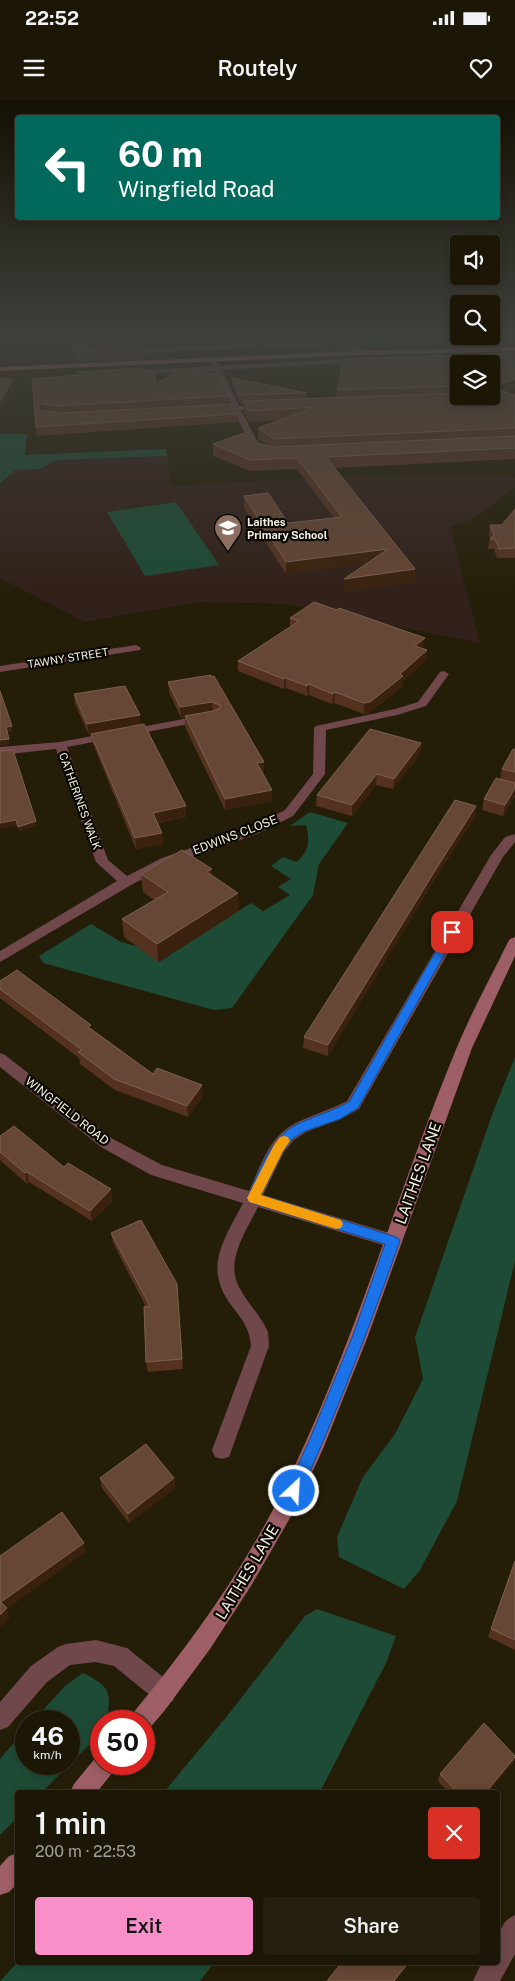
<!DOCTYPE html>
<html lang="en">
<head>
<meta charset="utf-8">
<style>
  body { margin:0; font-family:"Public Sans",sans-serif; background:#241f0f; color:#f1f3f6; height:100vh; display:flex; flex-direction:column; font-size:19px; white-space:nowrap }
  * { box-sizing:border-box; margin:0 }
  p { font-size:16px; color:#a09f9a }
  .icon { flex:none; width:28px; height:28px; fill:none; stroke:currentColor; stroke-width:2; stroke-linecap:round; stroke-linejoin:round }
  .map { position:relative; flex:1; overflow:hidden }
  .side { position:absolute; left:15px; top:1690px; width:485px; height:175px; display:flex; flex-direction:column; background:#1b1605; border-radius:5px; box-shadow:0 2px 8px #0003,0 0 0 1px #393527 }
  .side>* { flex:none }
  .banner { position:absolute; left:15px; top:15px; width:485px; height:105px; border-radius:5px; box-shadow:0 2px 8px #0003,0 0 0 1px #393527; background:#00695c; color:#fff; overflow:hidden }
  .controls { position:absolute; left:450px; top:135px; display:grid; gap:10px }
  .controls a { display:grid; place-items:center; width:50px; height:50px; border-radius:5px; background:#1b1605; box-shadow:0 2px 8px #0003,0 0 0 1px #393527; font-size:25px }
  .speed { position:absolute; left:15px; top:1610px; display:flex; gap:10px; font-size:25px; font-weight:700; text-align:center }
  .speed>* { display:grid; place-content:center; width:65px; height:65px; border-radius:50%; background:#1b1605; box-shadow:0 2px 8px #0003,0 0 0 1px #393527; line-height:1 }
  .speed small { font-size:12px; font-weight:400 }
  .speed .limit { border:8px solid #d22; background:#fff; color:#111 }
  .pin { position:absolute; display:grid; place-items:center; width:42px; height:42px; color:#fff; margin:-21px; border-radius:10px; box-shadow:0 2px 8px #0006 }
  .me { position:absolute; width:55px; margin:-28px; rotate:25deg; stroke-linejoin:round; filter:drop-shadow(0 0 4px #0008) }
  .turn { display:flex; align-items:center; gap:18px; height:105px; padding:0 20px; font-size:22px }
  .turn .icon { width:65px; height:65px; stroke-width:2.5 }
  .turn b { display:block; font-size:35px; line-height:42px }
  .round { display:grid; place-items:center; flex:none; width:52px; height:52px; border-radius:5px; background:#241f0f }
  .headline { display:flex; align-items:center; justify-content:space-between; height:85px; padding:0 20px }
  h1 { font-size:30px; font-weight:600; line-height:38px }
  .primary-button { display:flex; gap:10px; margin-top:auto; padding:10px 20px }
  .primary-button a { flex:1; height:58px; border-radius:5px; background:#f98fc9; color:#111; font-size:20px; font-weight:600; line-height:58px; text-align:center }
  .primary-button a+a { background:#241f0f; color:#f1f3f6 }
  .status { display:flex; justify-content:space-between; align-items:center; height:35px; padding:0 25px; background:#1b1605; direction:ltr }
  .status svg { height:14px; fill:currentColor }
  header { display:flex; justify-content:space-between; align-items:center; height:65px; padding:0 20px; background:#1b1605; font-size:22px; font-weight:600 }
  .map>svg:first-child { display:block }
  .built { fill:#2d2406 }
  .education { fill:#32201a }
  .green { fill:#1d4b36 }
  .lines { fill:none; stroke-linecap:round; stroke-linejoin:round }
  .street { fill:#70474b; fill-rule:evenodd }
  .secondary { fill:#9e5e65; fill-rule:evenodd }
  .primary { fill:#c26f78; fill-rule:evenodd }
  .wall { fill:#553220; fill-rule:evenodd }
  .shaded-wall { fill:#3a210d }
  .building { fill:#664634; stroke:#7c614f }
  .route { fill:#1a73e8; stroke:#114b97 }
  .slow { fill:#f59e0b }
  .labels { text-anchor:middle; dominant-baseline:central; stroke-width:4.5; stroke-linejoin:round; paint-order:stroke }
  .far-poi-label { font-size:11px; font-weight:bold; fill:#f3eee1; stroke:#0a0802; text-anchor:start }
  .far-street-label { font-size:11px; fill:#f3eee1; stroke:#0a0802 }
  .street-label { font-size:12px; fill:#f3eee1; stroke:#0a0802 }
  .near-street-label { font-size:15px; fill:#f3eee1; stroke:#0a0802 }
</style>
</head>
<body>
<div class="status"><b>22:52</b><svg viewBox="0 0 49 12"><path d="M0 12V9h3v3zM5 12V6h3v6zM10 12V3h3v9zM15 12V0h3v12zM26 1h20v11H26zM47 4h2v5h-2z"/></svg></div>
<header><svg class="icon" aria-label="menu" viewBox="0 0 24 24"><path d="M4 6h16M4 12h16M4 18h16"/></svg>Routely<svg class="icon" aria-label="heart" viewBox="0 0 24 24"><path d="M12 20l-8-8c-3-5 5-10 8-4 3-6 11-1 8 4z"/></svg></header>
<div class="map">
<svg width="515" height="1881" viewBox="0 0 515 1881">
  <rect width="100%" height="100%" fill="#241d07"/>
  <polygon class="built" points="0,237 66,237 73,260 0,263"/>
  <polygon class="education" points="167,356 171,386 335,377 515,377 515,387 481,413 465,422 450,427 480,543 286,504 198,502 85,522 0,478 0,384 15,370 40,369 57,360"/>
  <g class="green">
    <polygon points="289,237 330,237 333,245 245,250 266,246"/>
    <polygon points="360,237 403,237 420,241 452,242 374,245 365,244"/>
    <polygon points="0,334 27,334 25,355 166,349 167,356 57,360 40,369 15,370 0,384"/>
    <polygon points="176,402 219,465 145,476 107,412"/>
    <path d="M310,712L348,723L319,764L313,795L232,908L214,910L43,863L39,856L91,824L121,842L136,846L159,862L251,803L263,811L290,795L278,787L291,779L271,766L283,757L297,762C309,750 310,742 306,725L290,726Z"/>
    <polygon points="515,957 515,1161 457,1401 420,1470 404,1489 339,1457 337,1437 363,1377 395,1334 423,1279 415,1237 493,1012"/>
    <polygon points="317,1509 396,1536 387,1561 320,1692 164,1692 228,1615 305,1516"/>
    <path d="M83,1573C111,1587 111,1592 107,1621H101V1633L42,1692H18L17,1718L0,1735V1659L26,1629V1664H69V1621H33L65,1586Z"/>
    <polygon points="18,1862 214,1863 200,1881 0,1881"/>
  </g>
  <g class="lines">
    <g class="street">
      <polygon points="273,237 284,237 246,248 121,254 117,252 121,250 246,244"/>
      <polygon points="340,237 347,237 361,251 361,255 355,255"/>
      <polygon points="429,237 515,237 515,240 432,239"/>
      <polygon points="364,258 368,260 367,262 222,270 239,306 262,305 266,307 262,309 241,310 257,341 264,350 260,352 249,342 234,311 216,311 212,309 216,307 232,306 215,271 132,275 128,273 132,271 212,266 210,262 214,260 220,266"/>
      <polygon points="136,545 141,548 140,550 0,572 0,566"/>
      <polygon points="444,571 449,574 426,606 397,615 326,630 325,674 293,716 257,734 172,764 131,785 0,862 0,851 117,781 96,762 56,649 0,655 0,647 60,642 205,615 209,616 211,618 205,621 67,647 108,760 127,776 162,758 249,728 285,710 313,674 314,628 316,626 395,609 418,602 440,572"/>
      <path d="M515,734V742L503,757L359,1009L341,1019L306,1032L294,1040L284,1052L263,1095L393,1134L399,1136L402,1141L399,1146L393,1148L258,1107C246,1131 225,1161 239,1187C246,1201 258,1213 265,1226L268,1232L269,1246L229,1357L222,1359L215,1357L212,1350L251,1246C250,1229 242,1219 231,1205C203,1167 224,1140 243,1103L151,1075L101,1047L0,967V953L5,955L113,1039L162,1065L249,1091C260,1067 269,1037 294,1024C311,1015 330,1010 347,1001L491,755L505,737Z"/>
      <polygon points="96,1540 127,1548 173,1585 176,1593 173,1601 165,1604 157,1601 114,1566 96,1562 70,1565 47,1582 8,1627 0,1630 0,1602 31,1566 58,1547 66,1544"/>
      <path d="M515,1815V1854L500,1881H473L482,1862H498C498,1844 495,1824 515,1815Z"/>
    </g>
    <g class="secondary">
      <path d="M515,837V856L472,948L368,1236L323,1349L294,1411L251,1486L210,1549L165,1610L149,1629L144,1631V1621H130L133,1613C188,1547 240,1475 279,1398C352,1254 395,1097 457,947C472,911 491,877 508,842L510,839Z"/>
      <polygon points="101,1654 101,1664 117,1664 113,1672 97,1692 70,1692 74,1684 97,1656"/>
      <polygon points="18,1753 18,1783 9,1792 0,1795 0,1766 9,1756"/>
    </g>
    <polygon class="primary" points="515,247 515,251 358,255 0,271 0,267 358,251"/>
  </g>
  <g class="wall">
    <polygon points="0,237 165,237 140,244 140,246 141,246 142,259 75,262 71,242 0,247"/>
    <polygon points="192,237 221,237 212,241"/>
    <polygon points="227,237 250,237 233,240"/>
    <polygon points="506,237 515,237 515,243 506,242"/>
    <path d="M515,253V288L505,292L515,295V359L334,368L415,469L414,482L344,491V479L367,463L286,474L244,408V396L268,393L288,423L334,418L297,369L250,371L213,356V344L247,332L257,343L267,345L258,339V328L280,320L249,322L244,312V304H240L232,286V278L307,293V299L336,297L337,290L343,259ZM459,264H491V296H459Z"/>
    <polygon points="144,271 157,283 229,296 229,304 237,314 237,322 37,336 32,279"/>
    <polygon points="515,409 515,458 497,458 494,449 488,449 490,438 489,435 490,425 502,425"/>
    <polygon points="290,518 424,548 426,560 403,581 403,586 369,613 364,614 334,603 332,604 309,595 307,596 286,588 284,589 238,571 238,561 290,527"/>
    <polygon points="211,575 264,662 264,673 263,673 272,690 272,701 225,710 185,627 185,617 181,618 169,592 168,582"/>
    <polygon points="74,594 141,625 186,706 186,717 158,723 162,733 163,744 136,749 93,644 91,634 89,635 75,604"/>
    <polygon points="421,643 420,654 393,689 376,685 352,716 316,706 317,695"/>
    <polygon points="515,649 515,696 503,716 482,710 484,699 500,679 502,669"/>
    <polygon points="476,706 475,717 434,780 328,956 303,948 304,937"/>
    <polygon points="212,769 212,776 239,811 158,862 124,837 122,819 154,800 143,792 141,774"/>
    <polygon points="0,881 92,929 153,974 203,996 188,1017 115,990 80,964 79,958 0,898"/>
    <polygon points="0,1036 64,1067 113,1100 92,1121 29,1082 27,1084 0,1060"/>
    <polygon points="111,1133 177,1184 183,1269 148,1272 146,1262 146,1207 113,1143"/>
    <polygon points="100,1378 174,1378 175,1388 129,1423 102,1388"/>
    <polygon points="515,1460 515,1550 488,1537"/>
    <polygon points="515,1658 512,1664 488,1692 448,1692 438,1681 440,1674"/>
  </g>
  <g class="shaded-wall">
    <polygon points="138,237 165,237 140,244 139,238"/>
    <polygon points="212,237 221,237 212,241"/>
    <polygon points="233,237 250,237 233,240"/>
    <polygon points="89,241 90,250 83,244"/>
    <polygon points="13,279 14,289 0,314 0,302"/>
    <polygon points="515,279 515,288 500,294 501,284"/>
    <polygon points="43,304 44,312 37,308"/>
    <polygon points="388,449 387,461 286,474 286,462"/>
    <polygon points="415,469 414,482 344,491 344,479"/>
    <polygon points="425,538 424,548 415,546"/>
    <polygon points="427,550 426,560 403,581 403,586 369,613 364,614 364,603 400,574"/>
    <polygon points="286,578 286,588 284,589 284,579"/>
    <polygon points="309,584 309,595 307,596 307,586"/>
    <polygon points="335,592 334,603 332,604 333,594"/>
    <polygon points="212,602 213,612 181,618 180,607"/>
    <polygon points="140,615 141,625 89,635 87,624"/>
    <polygon points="12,626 12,632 7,633 6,627"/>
    <polygon points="9,639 10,644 0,646 0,640"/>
    <polygon points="421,643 420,654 393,689 394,679"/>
    <polygon points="264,662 264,673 257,674 257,663"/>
    <polygon points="377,674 376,685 352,716 352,705"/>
    <polygon points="515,688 515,696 503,716 505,705"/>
    <polygon points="272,690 272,701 225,710 225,699"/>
    <polygon points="186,706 186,717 154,723 153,713"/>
    <polygon points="476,706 475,717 434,780 328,956 328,945 436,769"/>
    <polygon points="16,720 17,726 0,729 0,723"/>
    <polygon points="36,721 36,726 19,732 18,727"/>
    <polygon points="162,733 163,744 136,749 135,738"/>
    <polygon points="212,769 213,788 207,772"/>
    <polygon points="238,793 239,811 158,862 157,844"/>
    <polygon points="202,985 203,996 188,1017 187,1006"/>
    <polygon points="27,1072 29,1082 27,1084 25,1073"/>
    <polygon points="111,1089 113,1100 92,1121 90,1111"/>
    <polygon points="174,1378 175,1388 129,1423 128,1414"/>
    <polygon points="84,1443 86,1452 7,1509 10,1517 0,1527 1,1502"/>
    <polygon points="515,1657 512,1664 488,1692 486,1692"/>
  </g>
  <g class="building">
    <polygon points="71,237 139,237 139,238 89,241 83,244 89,248 141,246 142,249 74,252"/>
    <polygon points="515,253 515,279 501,284 491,284 491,264 459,264 459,286 337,290 343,259"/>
    <polygon points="144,268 144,271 152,270 157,283 183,268 219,275 229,296 61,306 43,304 37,308 43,311 61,313 233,304 237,314 36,327 32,279 79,275 78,272"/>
    <polygon points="232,278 307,293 240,295"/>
    <polygon points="0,279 13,279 0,302"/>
    <polygon points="491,291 502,291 515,295 515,328 273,339 258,328 315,307 249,311 244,301 459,293 459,296 491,296"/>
    <polygon points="247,332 257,343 273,347 515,336 515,348 326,357 415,469 344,479 388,449 286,462 244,396 268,393 288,423 342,417 297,358 250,360 213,344"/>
    <polygon points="515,409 515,448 499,449 495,439 490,439 494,435 490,425 502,425"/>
    <polygon points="314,502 337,510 339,508 425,538 415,546 427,550 400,574 403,576 370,602 364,603 335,592 333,594 309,584 307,586 286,578 284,579 238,561 299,521 290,518"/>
    <polygon points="211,575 212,577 214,576 264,662 257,663 272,690 225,699 185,616 213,611 220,608 220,605 212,602 180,607 168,582"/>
    <polygon points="125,586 140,615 87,624 74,594"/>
    <polygon points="0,591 12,626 6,627 9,639 0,640"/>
    <polygon points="144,624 186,706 153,713 162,733 135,738 91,634"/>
    <polygon points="370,629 421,643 394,679 377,674 352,705 317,695"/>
    <polygon points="513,649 515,649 515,672 502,669"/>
    <polygon points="13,650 36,721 18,727 16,720 0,723 0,651"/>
    <polygon points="496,678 515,683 515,688 505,705 484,699"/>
    <polygon points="455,700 476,706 436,769 328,945 304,937"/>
    <polygon points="182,750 212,769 207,772 238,793 157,844 122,819 168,792 141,774"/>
    <polygon points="17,870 91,925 88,927 153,974 157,968 202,985 187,1006 114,979 78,952 82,950 0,889 0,881"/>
    <polygon points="14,1026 64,1067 68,1063 111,1089 90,1111 27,1072 25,1073 0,1052 0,1036"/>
    <polygon points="141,1120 177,1184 182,1259 146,1262 144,1207 150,1206 111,1133"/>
    <polygon points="146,1344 174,1378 128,1414 100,1378"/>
    <polygon points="62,1412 84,1443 1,1502 7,1508 0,1515 0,1456"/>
    <polygon points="515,1461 515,1540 491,1529"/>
    <polygon points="484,1623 515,1656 515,1657 486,1692 455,1692 456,1691 440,1674"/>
    <polygon points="342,1862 409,1862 394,1881 327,1881"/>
  </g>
  <linearGradient id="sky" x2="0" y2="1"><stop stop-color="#141004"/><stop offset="0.47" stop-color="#3f403c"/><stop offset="1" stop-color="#3f403c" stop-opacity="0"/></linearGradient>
  <rect width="515" height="500" fill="url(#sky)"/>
  <path class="route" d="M452,828L457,832L358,1008L340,1019L305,1031L292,1039L283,1051L261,1095L393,1136L398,1138L400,1141C369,1228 337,1313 299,1396L294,1398L288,1396L286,1391L309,1341L353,1235L385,1144L249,1102L247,1098C259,1073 270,1038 296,1025C313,1016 331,1012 349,1002L447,832Z"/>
  <polygon class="slow" points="284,1036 288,1037 290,1041 283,1051 261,1095 341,1120 343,1124 341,1128 336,1129 249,1102 247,1098 274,1045 280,1037"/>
  <defs>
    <symbol id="school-pin" viewBox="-11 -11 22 30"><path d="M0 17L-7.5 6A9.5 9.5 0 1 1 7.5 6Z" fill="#8d6e63" stroke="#0a0802"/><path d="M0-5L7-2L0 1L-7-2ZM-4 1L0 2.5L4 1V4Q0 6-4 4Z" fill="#fff"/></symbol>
  </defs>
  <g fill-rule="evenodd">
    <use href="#school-pin" x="212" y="412" width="32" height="43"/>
  </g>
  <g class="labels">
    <g class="far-poi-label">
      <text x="247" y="422">Laithes<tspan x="247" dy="13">Primary School</tspan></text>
    </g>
    <g class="far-street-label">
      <text transform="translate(68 558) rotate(-9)">TAWNY STREET</text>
      <text transform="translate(80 701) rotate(70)">CATHERINES WALK</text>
    </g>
    <g class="street-label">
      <text transform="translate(235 735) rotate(-21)">EDWINS CLOSE</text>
      <text transform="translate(67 1011) rotate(38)">WINGFIELD ROAD</text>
    </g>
    <g class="near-street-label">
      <text transform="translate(418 1073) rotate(-70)">LAITHES LANE</text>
      <text transform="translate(247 1472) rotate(-59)">LAITHES LANE</text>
    </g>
  </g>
</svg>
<div class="controls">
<a><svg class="icon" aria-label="sound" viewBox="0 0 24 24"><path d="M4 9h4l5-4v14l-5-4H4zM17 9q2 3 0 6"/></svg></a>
<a><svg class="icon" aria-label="search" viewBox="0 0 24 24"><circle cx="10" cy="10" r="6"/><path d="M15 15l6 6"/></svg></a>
<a><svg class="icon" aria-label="layers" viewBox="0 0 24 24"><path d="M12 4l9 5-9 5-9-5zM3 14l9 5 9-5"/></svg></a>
</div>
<div class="speed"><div>46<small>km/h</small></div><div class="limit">50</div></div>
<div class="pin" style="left:452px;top:832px;background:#d93025"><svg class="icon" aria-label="arrive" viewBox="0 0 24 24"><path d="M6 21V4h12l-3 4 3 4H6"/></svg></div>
<svg class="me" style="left:294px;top:1391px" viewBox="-20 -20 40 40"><circle r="17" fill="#1a73e8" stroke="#fff" stroke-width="3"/><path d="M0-11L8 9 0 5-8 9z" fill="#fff"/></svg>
<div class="banner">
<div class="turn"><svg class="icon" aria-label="left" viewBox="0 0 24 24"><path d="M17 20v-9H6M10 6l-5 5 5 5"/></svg><div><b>60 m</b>Wingfield Road</div></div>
</div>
<section class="side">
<div class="headline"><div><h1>1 min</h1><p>200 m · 22:53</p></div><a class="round" style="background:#d93025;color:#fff"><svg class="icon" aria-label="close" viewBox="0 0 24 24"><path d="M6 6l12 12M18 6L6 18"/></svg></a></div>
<div class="primary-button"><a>Exit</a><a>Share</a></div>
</section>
</div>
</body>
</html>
